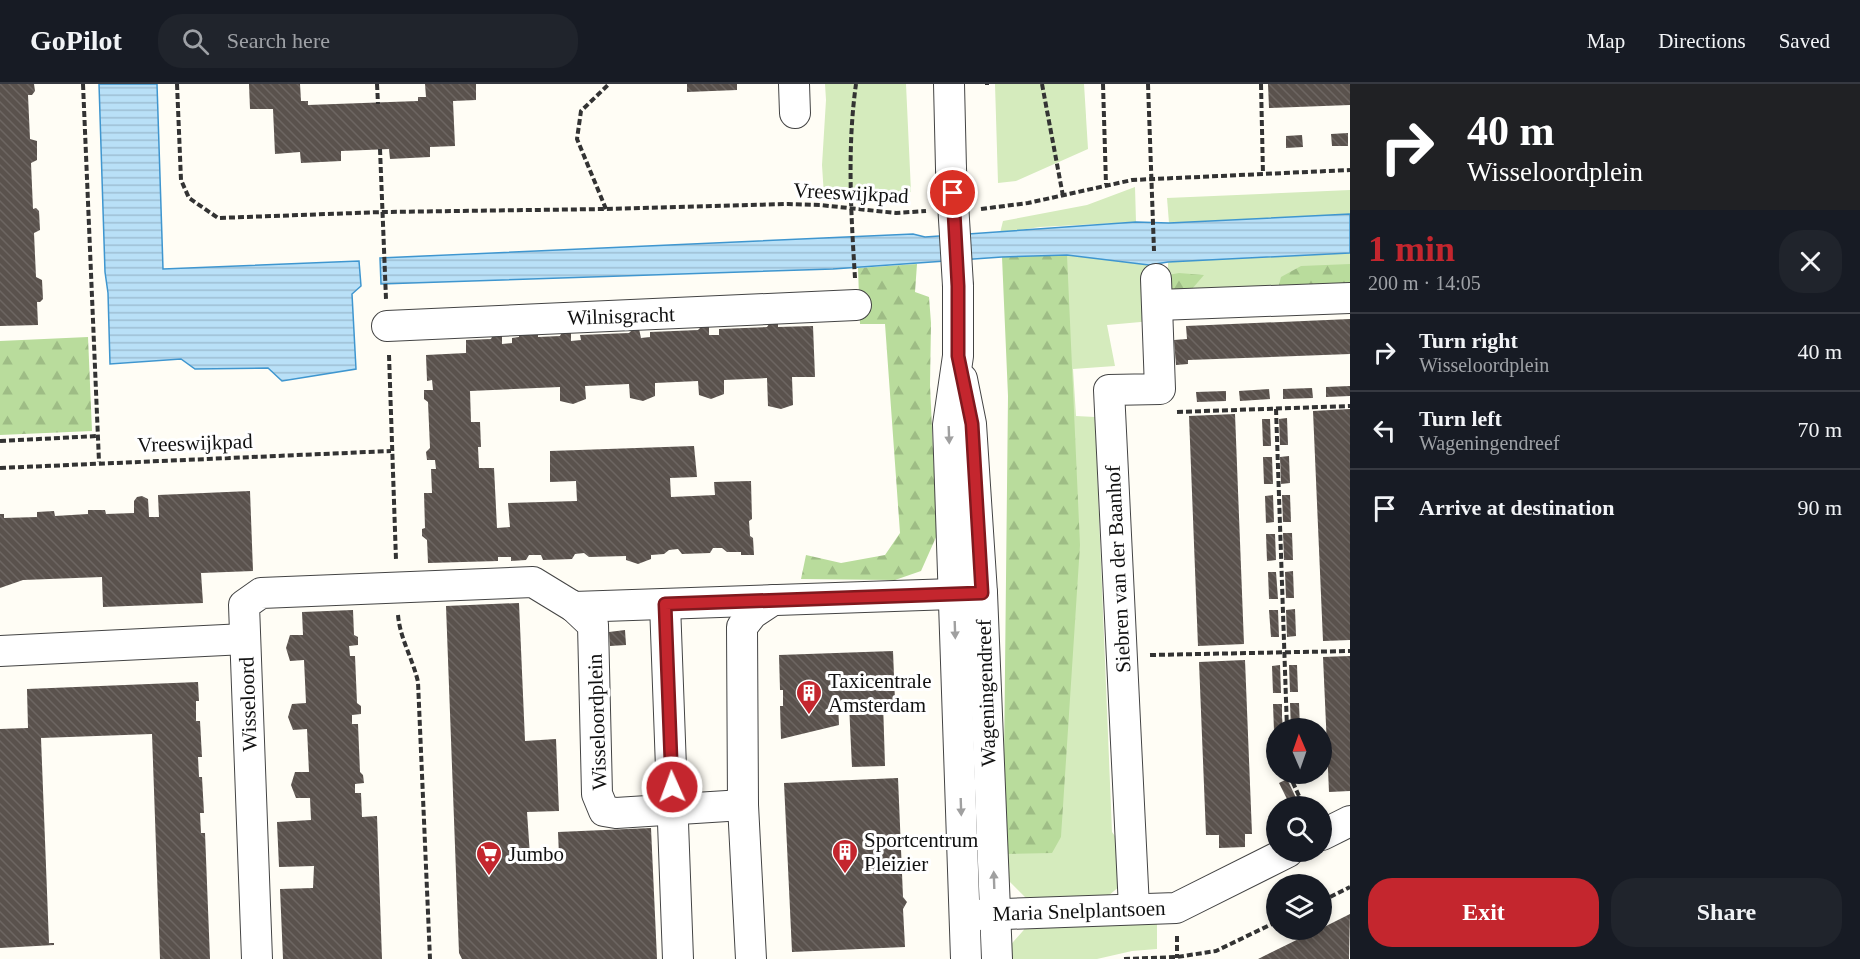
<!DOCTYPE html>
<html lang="en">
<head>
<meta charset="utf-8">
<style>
  body { margin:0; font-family:Georgia,serif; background:#20242c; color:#f1f3f6; height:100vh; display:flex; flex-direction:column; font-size:22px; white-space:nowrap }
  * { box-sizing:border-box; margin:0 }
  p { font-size:20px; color:#9ea1a6 }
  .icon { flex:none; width:33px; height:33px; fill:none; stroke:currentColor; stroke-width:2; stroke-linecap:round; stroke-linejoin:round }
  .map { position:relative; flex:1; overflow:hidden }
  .details { display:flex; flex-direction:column; background:#171b24; width:510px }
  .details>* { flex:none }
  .banner { background:#202124; color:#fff; overflow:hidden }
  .needle { width:39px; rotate:358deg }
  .controls { position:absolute; left:1266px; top:634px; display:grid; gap:12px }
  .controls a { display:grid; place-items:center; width:66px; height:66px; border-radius:50%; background:#171b24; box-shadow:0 3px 9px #0003; font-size:30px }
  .pin { position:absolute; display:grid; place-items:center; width:51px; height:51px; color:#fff; margin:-26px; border:3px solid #fff; border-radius:50%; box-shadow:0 2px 6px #0007 }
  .me { position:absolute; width:66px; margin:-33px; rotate:358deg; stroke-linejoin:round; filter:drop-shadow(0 0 4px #0008) }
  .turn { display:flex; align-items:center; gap:21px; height:126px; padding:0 18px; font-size:27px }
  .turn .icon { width:78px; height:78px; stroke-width:2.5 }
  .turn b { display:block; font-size:42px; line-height:51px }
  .round { display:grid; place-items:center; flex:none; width:63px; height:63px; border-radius:24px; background:#20242c }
  .headline { display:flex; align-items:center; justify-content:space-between; height:102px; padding:0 18px }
  h1 { font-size:36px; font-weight:600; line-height:45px; color:#c4262e }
  .action { display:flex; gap:12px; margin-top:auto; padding:12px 18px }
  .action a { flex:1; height:69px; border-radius:24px; background:#c4262e; color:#fff; font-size:24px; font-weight:600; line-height:69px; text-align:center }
  .action a+a { background:#20242c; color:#f1f3f6 }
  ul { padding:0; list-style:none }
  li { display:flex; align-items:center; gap:18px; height:78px; padding:0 18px; border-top:2px solid #363941 }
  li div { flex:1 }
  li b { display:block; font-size:22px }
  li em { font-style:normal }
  header { display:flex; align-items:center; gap:36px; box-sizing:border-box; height:84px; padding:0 30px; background:#171b24; border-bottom:2px solid #363941 }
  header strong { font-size:28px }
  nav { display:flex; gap:33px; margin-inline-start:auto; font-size:21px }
  .search { width:420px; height:54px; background:#20242c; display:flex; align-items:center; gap:15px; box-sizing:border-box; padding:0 21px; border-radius:24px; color:#9ea1a6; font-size:22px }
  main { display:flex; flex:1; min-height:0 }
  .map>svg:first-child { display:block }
  .grass { fill:#d5ebbd }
  .forest { fill:url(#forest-firs) }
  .water { fill:url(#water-rules); stroke:#3f96cf; stroke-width:1.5 }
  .building { fill:url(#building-back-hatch) }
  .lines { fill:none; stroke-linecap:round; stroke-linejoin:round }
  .minor-casing { stroke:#444; stroke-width:32 }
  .path { stroke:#333; stroke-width:4; stroke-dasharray:6 3; stroke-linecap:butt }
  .minor { stroke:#fff; stroke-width:30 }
  .minor-bridge-casing { stroke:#444; stroke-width:32; stroke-linecap:butt }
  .minor-bridge { stroke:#fff; stroke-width:30 }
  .oneway { fill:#a0a0a0 }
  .route-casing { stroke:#7f191e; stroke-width:15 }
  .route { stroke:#c4262e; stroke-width:10 }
  .labels { text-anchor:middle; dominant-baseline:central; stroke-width:6; stroke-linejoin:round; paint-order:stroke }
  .street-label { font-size:21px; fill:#111; stroke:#fff }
  .poi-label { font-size:21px; fill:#111; stroke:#fff; text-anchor:start }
</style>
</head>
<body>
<header>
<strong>GoPilot</strong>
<div class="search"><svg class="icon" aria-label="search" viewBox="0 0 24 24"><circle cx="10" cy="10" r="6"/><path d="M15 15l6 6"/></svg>Search here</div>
<nav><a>Map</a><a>Directions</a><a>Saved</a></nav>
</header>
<main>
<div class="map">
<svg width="1350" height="875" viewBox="0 0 1350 875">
  <defs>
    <pattern id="forest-firs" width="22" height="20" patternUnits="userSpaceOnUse" patternTransform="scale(1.5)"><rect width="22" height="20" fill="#b9dc9c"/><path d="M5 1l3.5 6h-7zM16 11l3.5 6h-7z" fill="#9ebc85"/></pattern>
    <pattern id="water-rules" width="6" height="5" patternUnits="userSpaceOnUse" patternTransform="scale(1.5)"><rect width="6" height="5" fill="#b9e0f7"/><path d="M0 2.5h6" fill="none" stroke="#9ebfd3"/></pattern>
    <pattern id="building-back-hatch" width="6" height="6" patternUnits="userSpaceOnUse" patternTransform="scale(1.5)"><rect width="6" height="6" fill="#5a524d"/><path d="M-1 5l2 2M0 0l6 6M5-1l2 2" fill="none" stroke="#6d6662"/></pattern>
  </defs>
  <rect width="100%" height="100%" fill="#fffdf5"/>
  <g class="grass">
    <polygon points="825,0 906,0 911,108 853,117 824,112 822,81 826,16"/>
    <polygon points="995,0 1084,0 1088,65 1016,97 998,99"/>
    <polygon points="1135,103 1136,138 1040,143 1000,149 1003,137 1087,121"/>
    <polygon points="1350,106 1350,130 1169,139 1167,114"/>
    <polygon points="1350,169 1350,208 1168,215 1168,178"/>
    <polygon points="1067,171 1149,181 1152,237 1107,241 1115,282 1073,285 1076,332 1095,333 1112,748 1124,765 1120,802 1108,812 1028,816 1003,791 1003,770 1061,753"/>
    <polygon points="1157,834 1157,865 1132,867 1097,875 1005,875 1005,867 1030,839"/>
  </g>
  <g class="forest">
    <polygon points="1067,171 1080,461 1061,753 1052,769 1003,770 1008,312 1002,173"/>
    <polygon points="917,180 915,208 929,213 931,239 930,301 937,451 921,487 895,496 801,495 806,471 841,479 885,471 900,449 885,240 860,240 858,184"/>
    <polygon points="1350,180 1350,201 1278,205 1281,193 1301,182"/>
    <polygon points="1179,189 1204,191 1192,205 1147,206 1141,196"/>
    <polygon points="88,253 92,347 0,351 0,257"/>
  </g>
  <g class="water">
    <polygon points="99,0 157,0 163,185 359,177 361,202 352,210 356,285 282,297 268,284 195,285 181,275 110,280 108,209 105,188"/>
    <polygon points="1350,130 1350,169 1168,178 1149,181 1067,171 1002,173 833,185 381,200 380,174 913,150 925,153 1136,138 1169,139"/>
  </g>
  <g class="building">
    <polygon points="0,0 34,0 35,7 32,11 28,11 30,55 37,57 37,76 31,79 33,125 36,124 39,127 40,146 34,149 36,193 42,196 43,215 40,218 37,218 38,241 0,242"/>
    <polygon points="249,0 300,0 301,17 308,17 308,21 418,17 418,13 426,13 425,0 476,0 476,16 453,17 455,62 430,63 430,73 390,75 389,65 366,66 341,67 341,77 301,79 300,68 275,70 273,25 250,25"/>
    <polygon points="687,0 737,0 737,6 687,8"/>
    <polygon points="1268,0 1350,0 1350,21 1269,24"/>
    <polygon points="1348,49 1348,62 1332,62 1331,50"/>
    <polygon points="1302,51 1303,63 1286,64 1286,52"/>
    <polygon points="1350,235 1350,270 1188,276 1188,280 1176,281 1174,256 1187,255 1186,242"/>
    <polygon points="778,239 778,243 813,242 815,293 792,293 793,321 781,325 768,322 767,294 724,296 724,310 711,315 699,311 698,297 655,299 655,312 643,317 630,314 629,300 585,302 586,315 573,320 560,317 560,303 470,307 471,338 480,338 481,363 478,363 479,384 494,384 497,444 510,443 508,419 577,417 576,397 550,398 550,367 694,362 697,393 670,394 671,413 715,411 714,398 751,397 752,435 749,437 750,452 753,454 754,471 741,471 741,468 727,468 722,464 713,464 710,469 682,470 678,465 669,466 664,470 651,471 651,475 638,480 626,476 626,472 589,473 584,469 575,470 572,475 543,476 541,471 529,471 526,476 511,477 511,473 498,473 498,477 428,479 427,456 422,452 422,445 425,444 424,409 432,409 431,385 436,385 435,376 427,376 426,368 430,364 428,318 424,315 424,306 433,306 432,296 427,297 426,271 466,269 466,256 491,255 493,251 502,252 502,260 512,259 512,254 519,253 519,250 538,249 538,253 560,252 562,248 571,248 571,257 581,256 580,251 629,249 632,246 639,245 641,254 650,253 650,248 698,246 701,243 709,242 709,251 719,251 719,245 767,243 769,240"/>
    <polygon points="1350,302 1350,312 1326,313 1326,303"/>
    <polygon points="1312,304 1313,314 1283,315 1283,305"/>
    <polygon points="1269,305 1270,315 1240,317 1239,307"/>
    <polygon points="1226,307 1226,317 1197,318 1196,308"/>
    <polygon points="1350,325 1350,556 1323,557 1313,327"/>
    <polygon points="1235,330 1244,560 1198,562 1189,332"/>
    <polygon points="1287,334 1288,361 1280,361 1279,335"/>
    <polygon points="1262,335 1270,335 1271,362 1263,362"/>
    <polygon points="1289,372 1290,399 1281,400 1280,373"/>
    <polygon points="1263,373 1272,373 1273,400 1264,400"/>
    <polygon points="250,407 253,487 201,489 203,519 103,523 102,493 23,496 0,504 0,430 4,430 4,434 37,433 37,428 54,427 55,432 88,430 88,426 105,426 106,430 134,429 134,417 137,413 142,412 148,415 149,433 159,433 158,411"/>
    <polygon points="1273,411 1274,438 1266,439 1265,412"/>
    <polygon points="1282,411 1290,411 1291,438 1283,438"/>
    <polygon points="1283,449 1292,449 1293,476 1284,476"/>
    <polygon points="1266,450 1275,450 1276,476 1267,477"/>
    <polygon points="1293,487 1294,514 1286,514 1285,488"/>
    <polygon points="1268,488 1276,488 1278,515 1269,515"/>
    <polygon points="519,519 525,657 556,655 559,727 527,728 530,772 559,771 558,748 651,744 657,875 462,875 459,869 446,522"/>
    <polygon points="1295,525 1296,552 1287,553 1286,526"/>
    <polygon points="353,526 354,551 358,553 358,561 349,562 350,572 355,572 357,619 361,622 361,630 352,631 352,640 358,640 360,688 363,691 364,699 355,700 355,709 361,709 362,733 377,732 382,875 283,875 280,805 313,804 314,782 279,783 277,738 311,736 310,714 296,714 291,701 295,688 309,688 307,645 293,646 288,633 292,620 306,619 304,576 290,577 286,564 290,551 303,551 302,528"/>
    <polygon points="1269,526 1278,526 1279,553 1271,553"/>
    <polygon points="625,546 626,561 610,562 609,548"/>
    <polygon points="893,567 895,617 883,618 885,682 852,683 849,620 838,620 839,641 781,655 780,622 783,622 783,606 780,606 779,571"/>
    <polygon points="1350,572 1350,707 1329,708 1323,573"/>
    <polygon points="1245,576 1252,750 1245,750 1245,763 1219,764 1219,751 1206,751 1199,578"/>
    <polygon points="1280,581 1281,609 1273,609 1272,582"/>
    <polygon points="1289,581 1297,581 1298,608 1290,608"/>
    <polygon points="198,598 199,617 196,617 196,637 200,637 202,673 198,673 199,693 202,693 204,729 200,729 201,749 205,749 210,875 160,875 152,650 41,654 49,859 54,859 54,861 0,864 0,645 28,644 27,605"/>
    <polygon points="1290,619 1299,619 1300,645 1291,645"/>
    <polygon points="1273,620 1282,620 1282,633 1283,645 1276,645 1274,647"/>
    <polygon points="898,694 903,813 907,818 903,825 905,863 792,868 784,699"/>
    <polygon points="1287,695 1299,720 1291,723 1279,699"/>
    <polygon points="1350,830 1349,875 1258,875 1317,846 1322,846 1322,844"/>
  </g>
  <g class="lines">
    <defs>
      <g id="minor">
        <polyline points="794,0 795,29"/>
        <polyline points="949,0 951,85"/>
        <polyline points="958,202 958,272 948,341 966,875"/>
        <polyline points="1158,221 1350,214"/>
        <polyline points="387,242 856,221"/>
        <polyline points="962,295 971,340 982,509 997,875"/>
        <polyline points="665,520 678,875"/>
        <polyline points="574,523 593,541 597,710 604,727 616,729 743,721"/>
        <polyline points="0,567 245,555"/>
        <polyline points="1322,751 1350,737"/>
        <polyline points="1134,824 1109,306 1160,305 1156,195"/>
        <polyline points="977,831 1176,824 1288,768"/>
        <polyline points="257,875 244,521 261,509 533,498 574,523 982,509"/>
        <polyline points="751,875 743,721 742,543 752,530 773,516"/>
      </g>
    </defs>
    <use href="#minor" class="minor-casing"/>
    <g class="path">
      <polyline points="83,0 99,378"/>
      <polyline points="177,0 181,96 189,114 218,134 383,128 606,125 788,120 820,121 896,129 926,127"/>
      <polyline points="377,0 378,20"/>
      <polyline points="987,0 987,1"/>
      <polyline points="1042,0 1063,112"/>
      <polyline points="1103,0 1106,100"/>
      <polyline points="1148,0 1154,167"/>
      <polyline points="1261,0 1263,90"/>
      <polyline points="380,65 386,215"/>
      <polyline points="606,125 577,55 581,27 609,0"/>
      <polyline points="981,125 1028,119 1132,96 1350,86"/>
      <path d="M855,194C851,129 847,64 856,0"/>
      <polyline points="389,271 396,476"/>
      <polyline points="1276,325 1287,645"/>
      <polyline points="1177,328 1350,322"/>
      <polyline points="0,357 98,352"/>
      <polyline points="0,384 391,367"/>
      <path d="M398,531C400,555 413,575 418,598L430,875"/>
      <polyline points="1150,571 1350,567"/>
      <polyline points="1289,690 1304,723"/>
      <polyline points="1322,817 1350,803"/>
      <polyline points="1177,852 1177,874"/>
      <polyline points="1124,875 1177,873 1216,867 1276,838"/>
    </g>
    <use href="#minor" class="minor"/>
    <defs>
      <polyline id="minor-bridge" points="951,85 958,202"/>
    </defs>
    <use href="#minor-bridge" class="minor-bridge-casing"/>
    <use href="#minor-bridge" class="minor-bridge"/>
  </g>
  <defs><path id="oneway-solid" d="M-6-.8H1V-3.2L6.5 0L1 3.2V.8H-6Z" transform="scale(1.5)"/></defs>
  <g class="oneway">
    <use href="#oneway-solid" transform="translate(949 351) rotate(88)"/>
    <use href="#oneway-solid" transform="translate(955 546) rotate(88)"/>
    <use href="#oneway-solid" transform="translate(961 723) rotate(88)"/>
    <use href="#oneway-solid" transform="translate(994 796) rotate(-92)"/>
  </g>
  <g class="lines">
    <defs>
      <polyline id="route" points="672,703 665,520 982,509 972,340 958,272 958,202 953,109"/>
    </defs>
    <use href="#route" class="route-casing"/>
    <use href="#route" class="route"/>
  </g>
  <defs>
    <symbol id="building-pin" viewBox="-11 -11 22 30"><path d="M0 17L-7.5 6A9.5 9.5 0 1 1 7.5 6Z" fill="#c4262e" stroke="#fff"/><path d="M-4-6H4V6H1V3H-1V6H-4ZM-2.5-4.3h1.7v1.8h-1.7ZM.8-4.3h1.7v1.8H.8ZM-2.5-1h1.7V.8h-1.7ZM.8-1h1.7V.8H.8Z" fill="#fff"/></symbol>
    <symbol id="supermarket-pin" viewBox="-11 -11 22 30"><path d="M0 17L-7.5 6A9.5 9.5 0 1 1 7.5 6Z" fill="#c4262e" stroke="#fff"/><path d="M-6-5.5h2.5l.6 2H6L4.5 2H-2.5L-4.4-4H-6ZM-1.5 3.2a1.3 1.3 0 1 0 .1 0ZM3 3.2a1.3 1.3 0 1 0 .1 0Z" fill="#fff"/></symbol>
  </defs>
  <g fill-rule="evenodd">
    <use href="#building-pin" x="794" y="594" width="30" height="40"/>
    <use href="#building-pin" x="830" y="753" width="30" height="40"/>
    <use href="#supermarket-pin" x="474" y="755" width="30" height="40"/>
  </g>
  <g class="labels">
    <g class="street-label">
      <text transform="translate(851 109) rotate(3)">Vreeswijkpad</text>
      <text transform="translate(621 232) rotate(-2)">Wilnisgracht</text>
      <text transform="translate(195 359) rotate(-2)">Vreeswijkpad</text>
      <text transform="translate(1118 485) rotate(-93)">Siebren van der Baanhof</text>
      <text transform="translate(986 609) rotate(-92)">Wageningendreef</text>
      <text transform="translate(248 620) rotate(-92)">Wisseloord</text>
      <text transform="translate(597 638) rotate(-92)">Wisseloordplein</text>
      <text transform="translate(1079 827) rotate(-2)">Maria Snelplantsoen</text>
    </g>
    <g class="poi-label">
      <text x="828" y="597">Taxicentrale<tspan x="828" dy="24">Amsterdam</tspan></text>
      <text x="864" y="756">Sportcentrum<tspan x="864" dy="24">Pleizier</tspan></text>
      <text x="508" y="770">Jumbo</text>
    </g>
  </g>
</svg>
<div class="controls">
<a><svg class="needle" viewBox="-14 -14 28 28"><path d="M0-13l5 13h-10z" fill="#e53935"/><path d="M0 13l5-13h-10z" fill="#9ea1a6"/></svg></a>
<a><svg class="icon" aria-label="search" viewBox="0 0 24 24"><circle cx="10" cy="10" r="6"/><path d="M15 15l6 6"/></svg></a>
<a><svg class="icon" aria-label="layers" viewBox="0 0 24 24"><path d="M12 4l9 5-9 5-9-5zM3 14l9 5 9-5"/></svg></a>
</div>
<div class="pin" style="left:953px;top:109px;background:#d93025"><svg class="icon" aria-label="arrive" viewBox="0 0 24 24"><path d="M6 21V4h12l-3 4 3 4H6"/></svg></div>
<svg class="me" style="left:672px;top:703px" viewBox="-20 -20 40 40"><circle r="17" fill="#c4262e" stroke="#fff" stroke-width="3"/><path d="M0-11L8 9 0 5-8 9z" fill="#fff"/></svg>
</div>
<section class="details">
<div class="banner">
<div class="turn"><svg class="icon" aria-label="right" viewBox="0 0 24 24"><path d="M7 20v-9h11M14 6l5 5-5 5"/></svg><div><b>40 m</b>Wisseloordplein</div></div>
</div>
<div class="headline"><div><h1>1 min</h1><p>200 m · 14:05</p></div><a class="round"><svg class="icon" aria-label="close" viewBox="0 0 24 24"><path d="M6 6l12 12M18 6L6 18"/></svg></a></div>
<ul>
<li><svg class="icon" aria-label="right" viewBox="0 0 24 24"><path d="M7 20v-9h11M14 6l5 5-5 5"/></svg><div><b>Turn right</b><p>Wisseloordplein</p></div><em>40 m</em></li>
<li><svg class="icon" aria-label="left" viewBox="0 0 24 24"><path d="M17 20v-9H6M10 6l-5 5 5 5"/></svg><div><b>Turn left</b><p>Wageningendreef</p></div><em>70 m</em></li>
<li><svg class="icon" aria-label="arrive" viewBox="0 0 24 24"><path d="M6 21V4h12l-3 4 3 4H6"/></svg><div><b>Arrive at destination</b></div><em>90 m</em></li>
</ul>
<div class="action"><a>Exit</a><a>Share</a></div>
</section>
</main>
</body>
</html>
